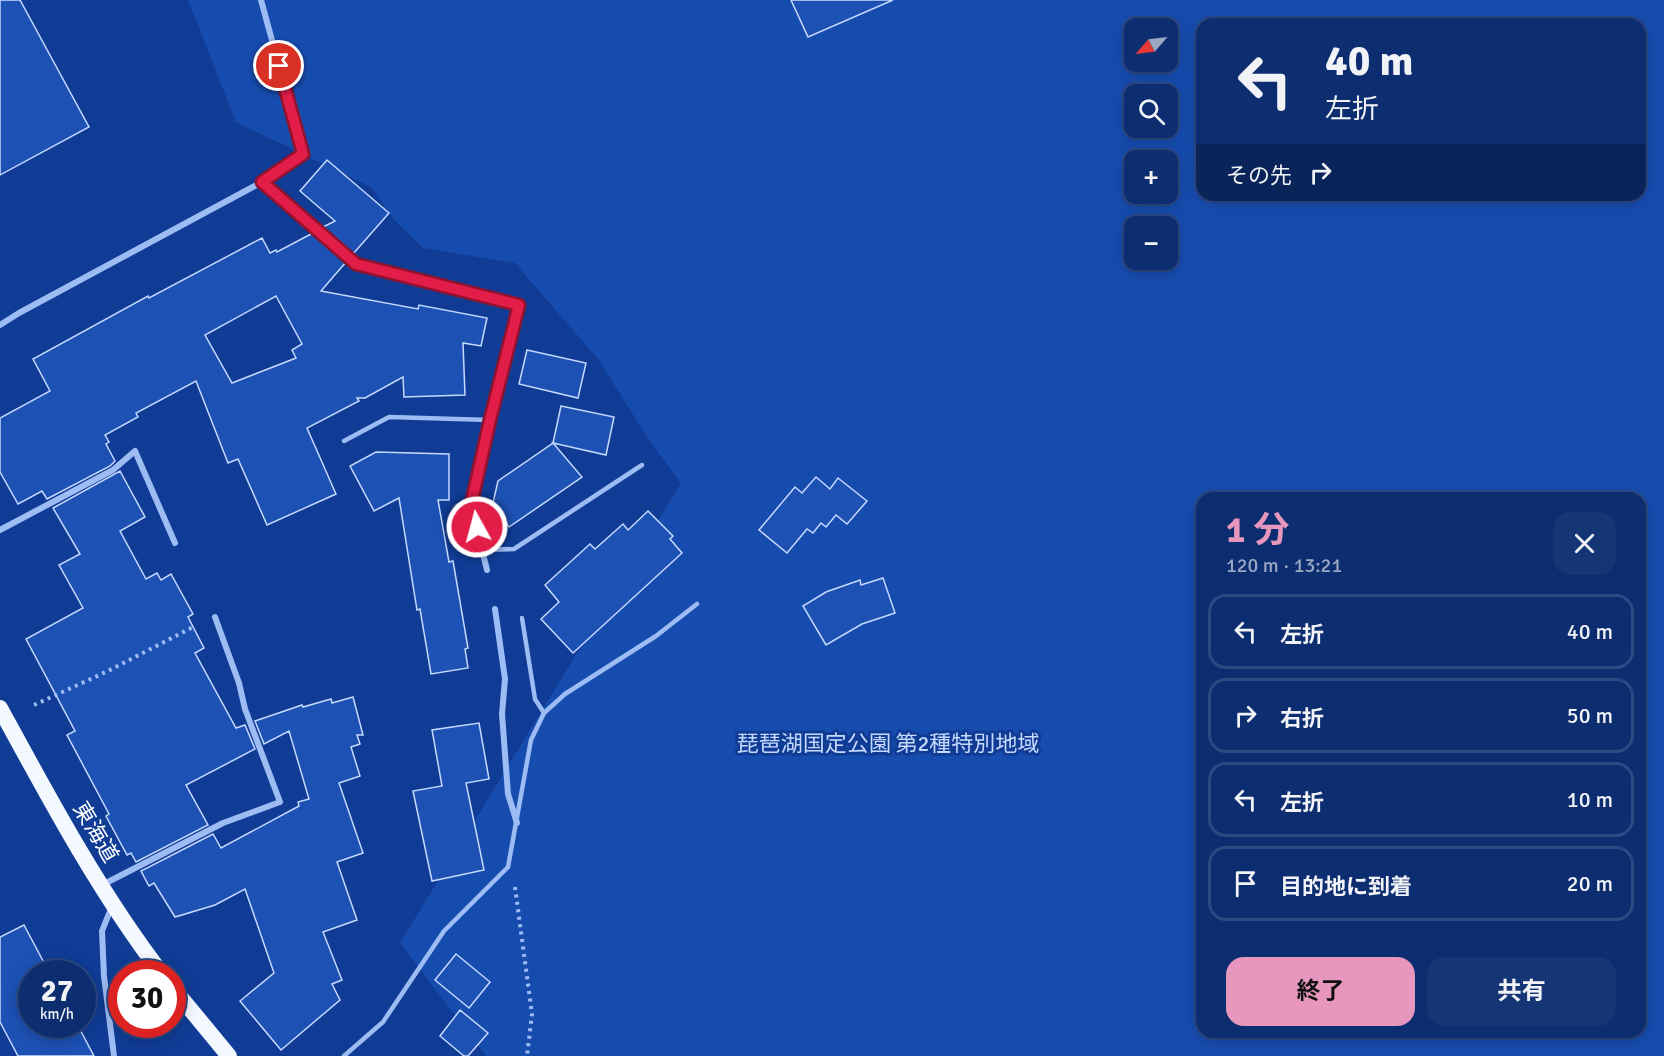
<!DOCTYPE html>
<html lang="ja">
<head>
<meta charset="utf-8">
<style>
  body { margin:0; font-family:Signika,"Noto Sans JP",sans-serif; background:#153575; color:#f1f3f6; height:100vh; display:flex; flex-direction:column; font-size:22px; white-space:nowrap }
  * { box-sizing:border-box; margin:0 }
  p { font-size:20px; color:#9aa8c3 }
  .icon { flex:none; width:33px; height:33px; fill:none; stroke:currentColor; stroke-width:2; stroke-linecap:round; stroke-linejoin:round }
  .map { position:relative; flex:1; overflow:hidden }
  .sheet { position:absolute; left:1196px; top:492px; width:450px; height:546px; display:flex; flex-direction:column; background:#0c2d70; border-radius:18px; box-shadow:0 3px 15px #0003,0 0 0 2px #2c4983 }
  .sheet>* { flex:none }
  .guide { position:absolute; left:1196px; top:18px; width:450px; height:183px; border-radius:18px; box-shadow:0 3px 15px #0003,0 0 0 2px #2c4983; background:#0c2d70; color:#f1f3f6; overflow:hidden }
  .needle { width:39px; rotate:242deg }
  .tools { position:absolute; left:1124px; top:18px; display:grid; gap:12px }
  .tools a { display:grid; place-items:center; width:54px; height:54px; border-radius:12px; background:#0c2d70; box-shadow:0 3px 15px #0003,0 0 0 2px #2c4983; font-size:30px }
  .speed { position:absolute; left:18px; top:960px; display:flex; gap:12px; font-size:30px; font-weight:700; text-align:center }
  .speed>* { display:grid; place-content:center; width:78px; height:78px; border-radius:50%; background:#0c2d70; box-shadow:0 3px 15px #0003,0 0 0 2px #2c4983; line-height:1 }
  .speed small { font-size:15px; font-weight:400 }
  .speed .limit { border:9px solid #d22; background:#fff; color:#111 }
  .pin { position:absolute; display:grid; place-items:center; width:51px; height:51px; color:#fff; margin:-26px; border:3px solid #fff; border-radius:50%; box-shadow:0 2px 6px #0007 }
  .me { position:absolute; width:66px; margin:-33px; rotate:353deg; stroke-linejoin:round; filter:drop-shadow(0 0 4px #0008) }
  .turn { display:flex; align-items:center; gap:21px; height:126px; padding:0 30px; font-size:27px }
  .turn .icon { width:78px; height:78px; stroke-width:2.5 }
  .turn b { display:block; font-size:42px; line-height:51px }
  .then { display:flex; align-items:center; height:57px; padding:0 30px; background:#0003; gap:12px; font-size:22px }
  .round { display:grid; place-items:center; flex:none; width:63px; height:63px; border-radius:18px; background:#153575 }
  .head { display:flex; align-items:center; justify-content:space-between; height:102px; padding:0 30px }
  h1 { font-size:36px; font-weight:700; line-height:45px; color:#e797bd }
  .button { display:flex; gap:12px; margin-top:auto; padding:12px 30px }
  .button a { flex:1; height:69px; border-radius:18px; background:#e797bd; color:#111; font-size:24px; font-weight:700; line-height:69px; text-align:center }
  .button a+a { background:#153575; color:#f1f3f6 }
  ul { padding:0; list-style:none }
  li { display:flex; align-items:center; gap:18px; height:75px; margin:0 12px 9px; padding:0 18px; border:3px solid #2c4983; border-radius:18px }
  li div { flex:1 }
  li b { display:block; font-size:22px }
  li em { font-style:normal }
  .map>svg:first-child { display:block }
  .green { fill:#174caf; fill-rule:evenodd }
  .building { fill:#1d51b4; stroke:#c5d9fe; stroke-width:1.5; fill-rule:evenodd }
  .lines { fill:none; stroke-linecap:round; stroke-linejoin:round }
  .path { stroke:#9ebcf4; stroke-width:4; stroke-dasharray:3 4.5; stroke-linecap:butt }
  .service { stroke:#9ebcf4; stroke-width:4.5 }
  .minor { stroke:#9ebcf4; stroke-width:6 }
  .trunk { stroke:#f4f8ff; stroke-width:16 }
  .route-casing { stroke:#92132f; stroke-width:15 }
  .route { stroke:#e11d48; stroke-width:10 }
  .labels { text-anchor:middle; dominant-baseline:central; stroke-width:6; stroke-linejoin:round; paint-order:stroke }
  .park-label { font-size:22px; fill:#c5d9fe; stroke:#103c95 }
  .street-label { font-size:22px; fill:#fff; stroke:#103c95 }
</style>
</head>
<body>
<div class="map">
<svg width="1664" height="1056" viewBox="0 0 1664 1056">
  <rect width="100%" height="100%" fill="#103c95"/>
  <path class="green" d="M188,0H1664V1056H486L400,943L681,483L651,443L598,359L515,263L423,248L395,221L371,187L236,122ZM1202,24H1640V195H1202ZM1134,28H1167V62H1134ZM1134,94H1167V128H1134ZM1134,160H1167V194H1134ZM1134,226H1167V260H1134ZM1202,498H1640V1032H1202Z"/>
  <g class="building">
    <polygon points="0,0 20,0 89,127 0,175"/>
    <polygon points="791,0 893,0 808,37"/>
    <polygon points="327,160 389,213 353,254 323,227 335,221 300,191"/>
    <path d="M313,233L346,262L321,291L418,309L419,305L487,318L481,346L463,343L465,395L404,397L403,377L365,398H357L359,401L307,428L336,494L267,525L238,459L228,463L196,381L136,413L138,417L105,435L109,442L106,444L115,461L110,466L47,499L42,491L18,504L0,472V418L50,391L33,359L148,296L149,298L262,238L270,253L276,250L277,252ZM276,296L302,344L292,350L296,358L232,383L205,335Z"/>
    <polygon points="527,350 586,363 578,398 519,384"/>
    <polygon points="561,406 614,417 606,455 553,443 582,477 509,527 493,503 498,481 553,443"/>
    <polygon points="376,452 449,454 449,500 438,500 449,562 453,561 468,648 465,649 468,668 431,674 420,609 417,610 399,498 374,511 350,466"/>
    <polygon points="120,471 145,517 120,531 146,579 157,573 161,580 171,574 193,614 188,617 204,648 195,653 236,728 245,725 255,749 186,785 208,825 136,862 131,853 127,855 106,816 109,814 67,735 75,731 26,639 83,608 59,565 80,554 53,508"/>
    <polygon points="816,477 830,489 838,478 867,501 847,524 836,515 826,527 821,523 813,533 807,529 787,553 759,530 795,487 802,493"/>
    <polygon points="648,511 673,536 670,539 682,553 573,653 541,619 559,602 545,585 590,544 595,549 623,524 628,530"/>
    <polygon points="883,578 895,613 862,624 826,645 803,606 826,592 860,580 861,585"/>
    <polygon points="353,697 363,735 357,735 360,744 351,747 360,776 339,783 363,853 337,862 357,920 323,932 342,980 332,984 340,1000 281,1050 240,1001 274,973 245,889 215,905 175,917 154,883 149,886 141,871 213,834 221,848 299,806 298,802 309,799 289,731 264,744 255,721 302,705 303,707 331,699 332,703"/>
    <polygon points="479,723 489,779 466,783 484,870 432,881 413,791 442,786 432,730"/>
    <polygon points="24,925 50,974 32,974 32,1024 77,1024 94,1056 18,1056 0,1022 0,937"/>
    <polygon points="456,954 490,982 469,1008 435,980"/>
    <polygon points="460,1010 488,1033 468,1056 464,1056 440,1036"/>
  </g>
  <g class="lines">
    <g class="path">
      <polyline points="34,705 108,671 195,626"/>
      <polyline points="515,887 532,1014 527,1056"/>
    </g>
    <g class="service">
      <polyline points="344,441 389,417 490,420"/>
      <polyline points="482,550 514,549 642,465"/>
      <polyline points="522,618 535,699 544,713"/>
      <polyline points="344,1056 383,1022 444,931 508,867 531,740 544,713 565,694 656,636 697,604"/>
    </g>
    <g class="minor">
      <polyline points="262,182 356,263 519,305 490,420 471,505 487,570"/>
      <polyline points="0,325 19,313 262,182 303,154 261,0"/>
      <polyline points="0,530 113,470 135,451 175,543"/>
      <polyline points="495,609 505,679 502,714 508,794 517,823"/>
      <polyline points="102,885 223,823 280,802 245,709 239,683 215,617"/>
      <polyline points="112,906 102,931 104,976 114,1056"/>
    </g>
    <g class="trunk">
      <path d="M0,708C49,798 99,892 162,974"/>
      <polyline points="172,987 229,1056"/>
    </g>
  </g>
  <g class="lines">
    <defs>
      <polyline id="route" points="279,66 303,154 262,182 356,264 519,305 490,420 471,505 477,527"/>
    </defs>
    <use href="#route" class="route-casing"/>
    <use href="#route" class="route"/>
  </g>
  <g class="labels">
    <g class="park-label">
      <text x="888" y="743">琵琶湖国定公園 第2種特別地域</text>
    </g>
    <g class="street-label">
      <text transform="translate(96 832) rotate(59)">東海道</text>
    </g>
  </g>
</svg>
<div class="tools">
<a><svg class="needle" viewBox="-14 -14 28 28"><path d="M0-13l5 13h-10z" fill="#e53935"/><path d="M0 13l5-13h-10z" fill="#9aa8c3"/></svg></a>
<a><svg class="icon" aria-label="search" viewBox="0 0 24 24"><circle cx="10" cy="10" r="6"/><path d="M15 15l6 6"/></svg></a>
<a>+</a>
<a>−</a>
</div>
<div class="speed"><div>27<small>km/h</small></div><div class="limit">30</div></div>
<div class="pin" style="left:279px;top:66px;background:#d93025"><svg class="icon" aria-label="arrive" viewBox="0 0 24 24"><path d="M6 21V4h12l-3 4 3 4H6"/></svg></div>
<svg class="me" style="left:477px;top:527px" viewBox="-20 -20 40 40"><circle r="17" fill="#e11d48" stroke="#fff" stroke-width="3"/><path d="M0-11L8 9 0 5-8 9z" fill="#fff"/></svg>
<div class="guide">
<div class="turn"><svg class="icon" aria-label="left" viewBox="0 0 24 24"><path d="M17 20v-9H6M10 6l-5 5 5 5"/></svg><div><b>40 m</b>左折</div></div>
<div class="then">その先<svg class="icon" aria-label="right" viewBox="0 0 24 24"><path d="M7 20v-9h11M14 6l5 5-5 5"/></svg></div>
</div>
<section class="sheet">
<div class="head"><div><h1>1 分</h1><p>120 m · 13:21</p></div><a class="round"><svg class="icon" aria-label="close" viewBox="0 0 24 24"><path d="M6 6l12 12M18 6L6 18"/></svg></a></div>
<ul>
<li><svg class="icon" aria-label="left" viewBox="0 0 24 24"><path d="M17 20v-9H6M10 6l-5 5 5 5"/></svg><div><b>左折</b></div><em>40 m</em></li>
<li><svg class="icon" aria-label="right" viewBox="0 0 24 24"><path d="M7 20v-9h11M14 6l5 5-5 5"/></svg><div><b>右折</b></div><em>50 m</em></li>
<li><svg class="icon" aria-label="left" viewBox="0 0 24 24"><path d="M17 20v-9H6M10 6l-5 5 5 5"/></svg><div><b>左折</b></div><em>10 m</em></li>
<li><svg class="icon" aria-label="arrive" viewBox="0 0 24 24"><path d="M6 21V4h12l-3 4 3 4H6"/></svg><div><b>目的地に到着</b></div><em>20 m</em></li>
</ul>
<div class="button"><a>終了</a><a>共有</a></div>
</section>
</div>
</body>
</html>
